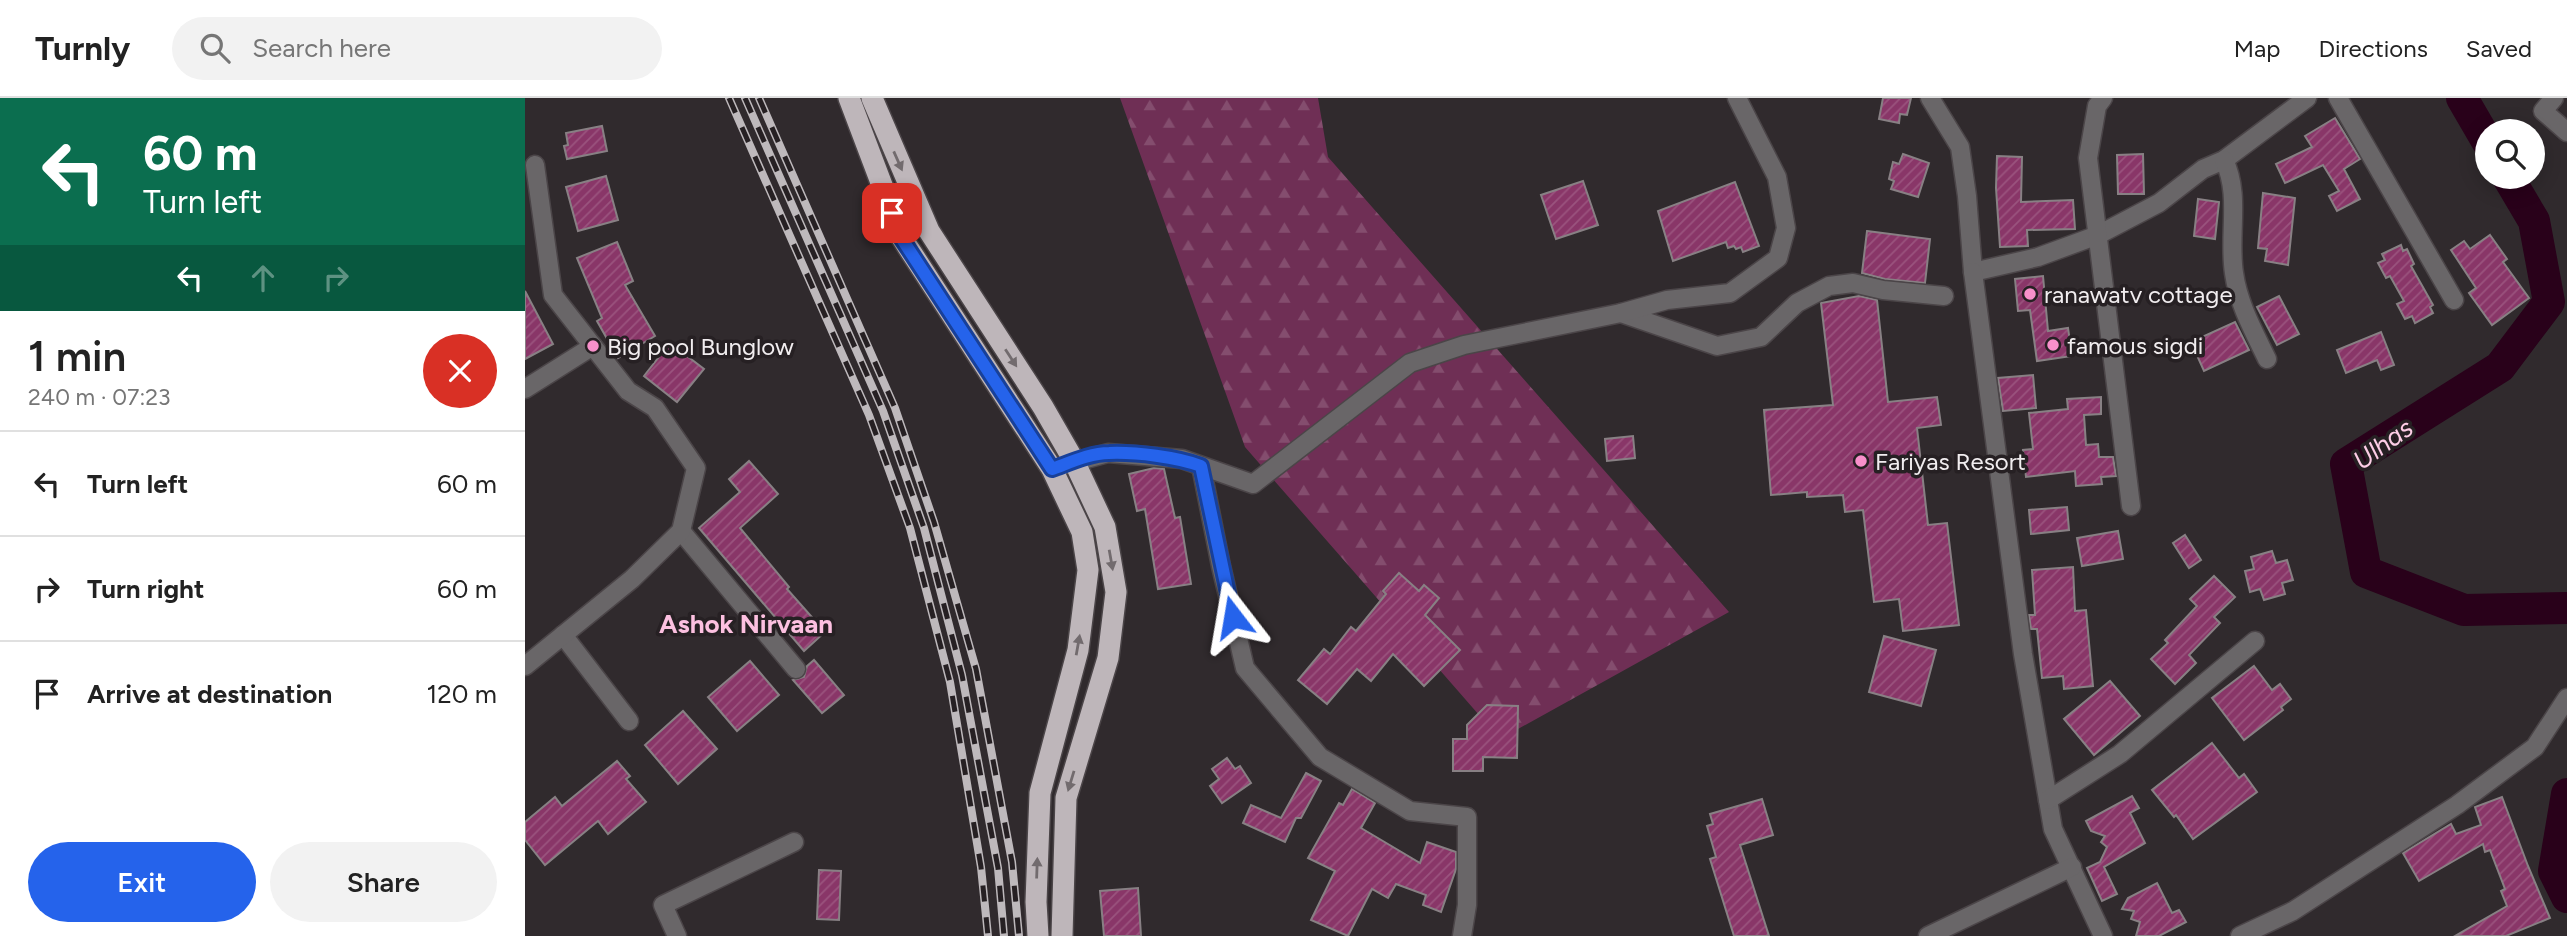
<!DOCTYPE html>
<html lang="en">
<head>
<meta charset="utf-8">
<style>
  body { margin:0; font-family:Figtree,sans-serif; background:#f2f2f2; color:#222; height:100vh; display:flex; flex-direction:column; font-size:26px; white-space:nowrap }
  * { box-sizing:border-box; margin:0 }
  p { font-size:23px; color:#767676 }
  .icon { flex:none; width:38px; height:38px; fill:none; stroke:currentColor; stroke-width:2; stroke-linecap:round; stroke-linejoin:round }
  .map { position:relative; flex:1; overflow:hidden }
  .side { display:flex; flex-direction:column; background:#fff; width:525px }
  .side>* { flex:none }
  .banner { background:#0b6e4f; color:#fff; overflow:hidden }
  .tools { position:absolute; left:1950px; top:21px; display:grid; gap:14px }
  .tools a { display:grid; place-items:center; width:70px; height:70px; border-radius:50%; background:#fff; box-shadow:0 4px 18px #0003; font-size:35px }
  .pin { position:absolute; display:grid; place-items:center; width:60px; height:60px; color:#fff; margin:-30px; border-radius:14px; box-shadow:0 4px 10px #0006 }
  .me { position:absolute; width:77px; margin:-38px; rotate:346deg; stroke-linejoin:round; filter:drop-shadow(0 0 5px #0008) }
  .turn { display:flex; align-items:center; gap:24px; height:147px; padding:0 28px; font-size:32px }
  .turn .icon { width:91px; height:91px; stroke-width:2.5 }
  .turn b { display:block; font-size:49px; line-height:60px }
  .lanes { display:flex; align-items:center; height:66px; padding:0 28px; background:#0003; justify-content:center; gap:35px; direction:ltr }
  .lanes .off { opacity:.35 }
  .round { display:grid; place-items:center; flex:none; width:74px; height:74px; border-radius:37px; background:#f2f2f2 }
  .summary { display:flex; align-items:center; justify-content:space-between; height:119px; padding:0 28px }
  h1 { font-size:42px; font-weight:600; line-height:52px }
  .button { display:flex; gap:14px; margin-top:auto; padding:14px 28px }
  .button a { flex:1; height:80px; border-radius:42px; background:#2563eb; color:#fff; font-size:28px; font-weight:600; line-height:80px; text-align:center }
  .button a+a { background:#f2f2f2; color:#222 }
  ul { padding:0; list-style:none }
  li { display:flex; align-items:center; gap:21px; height:105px; padding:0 28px; border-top:2px solid #e0e0e0 }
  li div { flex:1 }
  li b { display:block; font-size:26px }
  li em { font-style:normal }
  header { display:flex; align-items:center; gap:42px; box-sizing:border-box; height:98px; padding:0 35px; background:#fff; border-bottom:2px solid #e0e0e0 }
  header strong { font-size:33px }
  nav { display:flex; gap:38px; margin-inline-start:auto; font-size:24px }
  .search { width:490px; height:63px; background:#f2f2f2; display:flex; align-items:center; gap:18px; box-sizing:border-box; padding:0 24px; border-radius:38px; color:#767676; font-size:26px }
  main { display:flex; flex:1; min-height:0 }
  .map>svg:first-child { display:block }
  .forest { fill:url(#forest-firs) }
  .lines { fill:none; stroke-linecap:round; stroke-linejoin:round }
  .river { stroke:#29011a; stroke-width:32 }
  .building { fill:url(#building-hatch); stroke:#888084; stroke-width:2 }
  .minor-casing { stroke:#4b4548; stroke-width:21 }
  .highway-casing { stroke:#4b4548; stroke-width:24 }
  .minor { stroke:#696668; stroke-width:18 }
  .highway { stroke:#beb6ba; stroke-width:21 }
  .rail-casing { stroke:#beb9bc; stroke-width:8 }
  .rail { stroke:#262023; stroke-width:5; stroke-dasharray:16; stroke-linecap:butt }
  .oneway { fill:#726b6e }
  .route-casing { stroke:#184099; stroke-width:18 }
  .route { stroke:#2563eb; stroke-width:12 }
  .poi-dot { fill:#f890cb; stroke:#262023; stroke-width:2.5 }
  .labels { text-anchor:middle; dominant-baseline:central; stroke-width:7; stroke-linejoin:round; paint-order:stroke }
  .poi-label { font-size:24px; fill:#f1edef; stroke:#262023; text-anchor:start }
  .water-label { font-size:26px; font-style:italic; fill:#fdcde6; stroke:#262023 }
  .neighbourhood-label { font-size:26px; font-weight:bold; fill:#fcc0e0; stroke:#262023 }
</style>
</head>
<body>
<header>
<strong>Turnly</strong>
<div class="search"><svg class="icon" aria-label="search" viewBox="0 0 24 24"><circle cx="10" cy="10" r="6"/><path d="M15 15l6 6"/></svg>Search here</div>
<nav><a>Map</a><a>Directions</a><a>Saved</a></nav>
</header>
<main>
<section class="side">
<div class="banner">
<div class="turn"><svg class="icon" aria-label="left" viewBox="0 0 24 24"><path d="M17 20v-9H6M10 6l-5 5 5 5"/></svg><div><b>60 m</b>Turn left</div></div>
<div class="lanes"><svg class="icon" aria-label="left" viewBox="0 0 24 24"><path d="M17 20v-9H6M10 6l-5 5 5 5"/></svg><svg class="icon off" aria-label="ahead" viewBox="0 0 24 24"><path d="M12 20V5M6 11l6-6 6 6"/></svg><svg class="icon off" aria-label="right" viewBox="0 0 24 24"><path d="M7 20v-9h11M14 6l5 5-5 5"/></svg></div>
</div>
<div class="summary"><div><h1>1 min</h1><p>240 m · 07:23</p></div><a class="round" style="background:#d93025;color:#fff"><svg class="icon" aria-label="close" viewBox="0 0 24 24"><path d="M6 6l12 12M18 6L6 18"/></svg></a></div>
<ul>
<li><svg class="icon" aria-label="left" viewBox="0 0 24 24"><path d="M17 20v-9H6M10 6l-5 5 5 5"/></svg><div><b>Turn left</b></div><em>60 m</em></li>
<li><svg class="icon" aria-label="right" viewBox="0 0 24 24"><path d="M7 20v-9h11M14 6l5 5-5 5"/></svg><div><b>Turn right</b></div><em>60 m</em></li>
<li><svg class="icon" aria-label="arrive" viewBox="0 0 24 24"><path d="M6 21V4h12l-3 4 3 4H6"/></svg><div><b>Arrive at destination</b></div><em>120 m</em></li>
</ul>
<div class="button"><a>Exit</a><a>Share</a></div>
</section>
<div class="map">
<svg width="2042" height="838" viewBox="0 0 2042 838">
  <defs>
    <pattern id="forest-firs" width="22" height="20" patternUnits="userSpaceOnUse" patternTransform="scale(1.75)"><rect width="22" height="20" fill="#6f2f55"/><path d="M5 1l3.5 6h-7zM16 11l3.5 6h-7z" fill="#844d6e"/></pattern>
    <pattern id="building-hatch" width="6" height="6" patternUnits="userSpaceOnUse" patternTransform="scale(1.75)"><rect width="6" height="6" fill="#893668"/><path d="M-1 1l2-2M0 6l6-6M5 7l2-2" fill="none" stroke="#9a537e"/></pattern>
  </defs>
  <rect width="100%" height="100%" fill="#302a2d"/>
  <polygon class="forest" points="595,0 793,0 803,59 1204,514 975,641 720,349"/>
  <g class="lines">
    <g class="river">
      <polyline points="1937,0 1962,43"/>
      <polyline points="1983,79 2009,123 2024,204 1975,269 1821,366 1841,474 1939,512 2042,510"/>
      <polyline points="2042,696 2029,773 2042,799"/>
    </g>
  </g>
  <g class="building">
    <polygon points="1358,0 1386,0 1382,17 1375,16 1374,25 1354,21"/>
    <polygon points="1810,20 1835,61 1819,71 1835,101 1812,113 1804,98 1814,93 1798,67 1760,85 1751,66 1787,49 1780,38"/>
    <polygon points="77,28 82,53 42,61 39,48 43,47 41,35"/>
    <polygon points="1378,56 1404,65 1393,99 1366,91 1369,83 1364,81 1368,64 1374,66"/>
    <polygon points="1618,56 1619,96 1593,96 1592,57"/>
    <polygon points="1472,58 1497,59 1496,104 1548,102 1550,131 1502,132 1503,148 1475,149 1471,90"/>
    <polygon points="81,78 93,122 53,133 41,89"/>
    <polygon points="1058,83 1073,127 1031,141 1016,97"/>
    <polygon points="1210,84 1234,148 1218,154 1216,149 1211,151 1209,148 1203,150 1201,144 1148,163 1133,113"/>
    <polygon points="1738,95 1770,100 1763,167 1740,163 1742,151 1733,150"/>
    <polygon points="1673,101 1694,104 1690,141 1669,138"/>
    <polygon points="1342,133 1405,141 1400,185 1360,181 1337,175"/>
    <polygon points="1965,137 1982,161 1978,164 2004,200 1967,227 1944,195 1951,190 1926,152 1939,143 1945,151"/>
    <polygon points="92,144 108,183 100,187 130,238 93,260 72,223 77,220 52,160"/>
    <polygon points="1876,147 1878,153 1882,151 1889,166 1886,168 1908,207 1905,209 1908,215 1890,225 1887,218 1880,221 1872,206 1879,203 1865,178 1861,180 1853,165 1860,162 1857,156"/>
    <polygon points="1518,178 1523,233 1543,230 1547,258 1512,263 1505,212 1493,213 1490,181"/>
    <polygon points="0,193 28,246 0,261"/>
    <polygon points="1334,198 1352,202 1363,304 1412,299 1416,327 1392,330 1403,427 1422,425 1434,527 1378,533 1374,501 1349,504 1338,412 1320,414 1318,397 1282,399 1282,394 1246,397 1239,312 1308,307 1296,205"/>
    <polygon points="1754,198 1774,236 1752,247 1732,209"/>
    <polygon points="1710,224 1724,252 1679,273 1666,244"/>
    <polygon points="1856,234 1869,267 1856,272 1852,262 1821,275 1812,252"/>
    <polygon points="145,245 179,271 152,304 119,278"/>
    <polygon points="1508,277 1511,310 1478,313 1473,280"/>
    <polygon points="1576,299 1576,316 1559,317 1561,347 1573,346 1574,359 1588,359 1591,378 1576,379 1577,386 1551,388 1550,373 1501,379 1498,352 1508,351 1504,315 1543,311 1542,301"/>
    <polygon points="1108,338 1110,360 1082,363 1080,341"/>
    <polygon points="224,363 253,396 215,430 264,489 262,491 300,534 279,553 174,430 215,394 204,381"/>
    <polygon points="629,370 639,371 650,420 655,419 666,486 633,491 620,411 612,413 604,376"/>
    <polygon points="1542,409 1544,432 1506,436 1504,412"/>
    <polygon points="1593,433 1598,461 1557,468 1552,440"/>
    <polygon points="1660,437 1676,462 1664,470 1648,445"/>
    <polygon points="1747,453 1751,465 1762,462 1768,482 1757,485 1760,496 1739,502 1735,491 1725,494 1720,473 1729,471 1726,459"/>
    <polygon points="1548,469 1550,513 1561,512 1568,588 1539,591 1538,578 1517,580 1512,531 1506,531 1504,517 1510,517 1507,472"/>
    <polygon points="874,475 894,493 899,487 914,500 900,517 935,552 899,588 868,556 846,583 832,571 802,606 773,582 799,551 805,556 826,529 831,533 861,496 858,493"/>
    <polygon points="1689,478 1710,499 1689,519 1695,525 1664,557 1671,565 1650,586 1626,561 1643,545 1640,542 1672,508 1665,501"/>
    <polygon points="1359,538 1411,552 1396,608 1344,594"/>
    <polygon points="289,562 319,597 297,615 268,582 279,579 282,568"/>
    <polygon points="225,563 254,597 212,633 183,599"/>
    <polygon points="1729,568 1747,592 1755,586 1766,601 1756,609 1758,612 1719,642 1687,600"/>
    <polygon points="1585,583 1615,618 1569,657 1539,621"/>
    <polygon points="962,607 993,608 992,660 958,659 958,673 928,673 928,641 942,641 942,627"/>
    <polygon points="158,613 192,651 153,686 120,647"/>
    <polygon points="1687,645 1714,680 1719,676 1732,694 1668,741 1651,717 1649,719 1627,692"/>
    <polygon points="702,660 710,671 715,668 726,685 697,705 685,688 694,681 687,671"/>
    <polygon points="92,663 105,678 101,681 121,704 83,736 73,723 20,767 0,742 0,724 30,699 37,708"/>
    <polygon points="781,675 796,683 776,720 771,720 760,744 718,725 726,707 756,720"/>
    <polygon points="827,691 850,705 836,730 895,765 902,744 931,754 931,771 916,814 898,807 901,797 871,786 863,800 847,791 823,838 786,822 810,773 783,760 814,705 818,707"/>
    <polygon points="1607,698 1614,710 1605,715 1620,745 1579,769 1592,796 1577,803 1562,770 1575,764 1582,749 1576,744 1580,738 1566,733 1561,723"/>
    <polygon points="1977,699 2003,768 2025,820 1981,838 1930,838 1982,808 1976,793 1980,791 1965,752 1960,754 1958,746 1894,783 1878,755 1926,726 1931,736 1956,727 1950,709"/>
    <polygon points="1237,701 1248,737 1215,747 1244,838 1209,838 1185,761 1191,759 1182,728 1188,726 1185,716"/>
    <polygon points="294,772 316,773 314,822 292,821"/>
    <polygon points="1632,785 1647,815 1654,812 1661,824 1634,838 1611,838 1615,824 1606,821 1609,813 1597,811 1603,800"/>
    <polygon points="613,790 616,838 579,838 575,793"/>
  </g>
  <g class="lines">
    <defs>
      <g id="minor">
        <polyline points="1405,0 1435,49 1442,98 1448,174 1513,159 1573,137 1634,105 1678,71 1699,62 1782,0"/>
        <polyline points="1578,0 1572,8 1563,60 1606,408"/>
        <polyline points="1813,0 1929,202"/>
        <polyline points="2029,0 2018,13 2042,34"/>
        <path d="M1699,62C1716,97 1703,137 1709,175C1713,205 1729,234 1742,261"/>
        <polyline points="1448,174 1498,556 1528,731 1578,838"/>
        <polyline points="1096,215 1192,248 1236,239 1272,205 1304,188 1328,185 1358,192 1419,198"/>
        <polyline points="0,291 68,248"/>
        <polyline points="536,368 583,355 657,361 728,386 885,265 939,247 1096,215 1142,202 1205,195 1253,160 1261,130 1252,79 1212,0"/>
        <polyline points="676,368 696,468 720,570 795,659 885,713 942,719 942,807 937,838"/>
        <polyline points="156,433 271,571"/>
        <polyline points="38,537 104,623"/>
        <polyline points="0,568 107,481 156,433 171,370 130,310 103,293 28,197 10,67"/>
        <polyline points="1523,702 1595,656 1730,543"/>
        <polyline points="152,838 138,807 269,744"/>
        <polyline points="1403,838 1547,769"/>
        <polyline points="1715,838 1768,813 1932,707 2010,649 2042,600"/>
      </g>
      <g id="highway">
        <polyline points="324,0 377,140 527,371 557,434 563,472 553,552 515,695 511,804 513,838"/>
        <polyline points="347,0 404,133 518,309 549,363 580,429 591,494 583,560 541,700 537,838"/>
      </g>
    </defs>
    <use href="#minor" class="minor-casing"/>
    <use href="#highway" class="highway-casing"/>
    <use href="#minor" class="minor"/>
    <use href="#highway" class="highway"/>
    <defs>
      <g id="rail">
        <polyline points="204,0 344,317 385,430 425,584 456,769 463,838"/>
        <polyline points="220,0 358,313 399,430 437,577 473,770 479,838"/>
        <polyline points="234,0 370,310 409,424 451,571 487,764 494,838"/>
      </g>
    </defs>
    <use href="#rail" class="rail-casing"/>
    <use href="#rail" class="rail"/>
  </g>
  <defs><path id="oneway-solid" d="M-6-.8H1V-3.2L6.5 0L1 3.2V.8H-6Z" transform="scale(1.75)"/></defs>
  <g class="oneway">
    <use href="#oneway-solid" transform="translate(373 63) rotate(66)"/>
    <use href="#oneway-solid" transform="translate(486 260) rotate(57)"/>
    <use href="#oneway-solid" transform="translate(586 462) rotate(80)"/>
    <use href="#oneway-solid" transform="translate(553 547) rotate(-80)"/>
    <use href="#oneway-solid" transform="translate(546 683) rotate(107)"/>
    <use href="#oneway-solid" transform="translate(512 770) rotate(-88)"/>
  </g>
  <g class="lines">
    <defs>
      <path id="route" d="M367,115L377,141L527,371C544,365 565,355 584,355C611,354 652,359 676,368L708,519"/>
    </defs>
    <use href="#route" class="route-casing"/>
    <use href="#route" class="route"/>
  </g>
  <g class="poi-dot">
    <circle cx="1505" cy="196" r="7"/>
    <circle cx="1528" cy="247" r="7"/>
    <circle cx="68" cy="248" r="7"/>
    <circle cx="1336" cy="363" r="7"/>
  </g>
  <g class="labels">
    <g class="poi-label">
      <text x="1519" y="196">ranawatv cottage</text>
      <text x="1542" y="247">famous sigdi</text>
      <text x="82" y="248">Big pool Bunglow</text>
      <text x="1350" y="363">Fariyas Resort</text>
    </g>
    <g class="water-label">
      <text transform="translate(1858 346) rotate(-36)">Ulhas</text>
    </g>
    <g class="neighbourhood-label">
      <text x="221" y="526">Ashok Nirvaan</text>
    </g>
  </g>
</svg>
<div class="tools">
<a><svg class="icon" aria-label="search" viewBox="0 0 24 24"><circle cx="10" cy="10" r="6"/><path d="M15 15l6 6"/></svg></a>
</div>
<div class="pin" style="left:367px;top:115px;background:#d93025"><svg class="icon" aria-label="arrive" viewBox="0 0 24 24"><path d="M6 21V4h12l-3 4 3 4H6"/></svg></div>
<svg class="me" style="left:708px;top:519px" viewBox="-20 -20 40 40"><path d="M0-17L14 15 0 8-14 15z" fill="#2563eb" stroke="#fff" stroke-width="4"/></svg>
</div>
</main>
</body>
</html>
